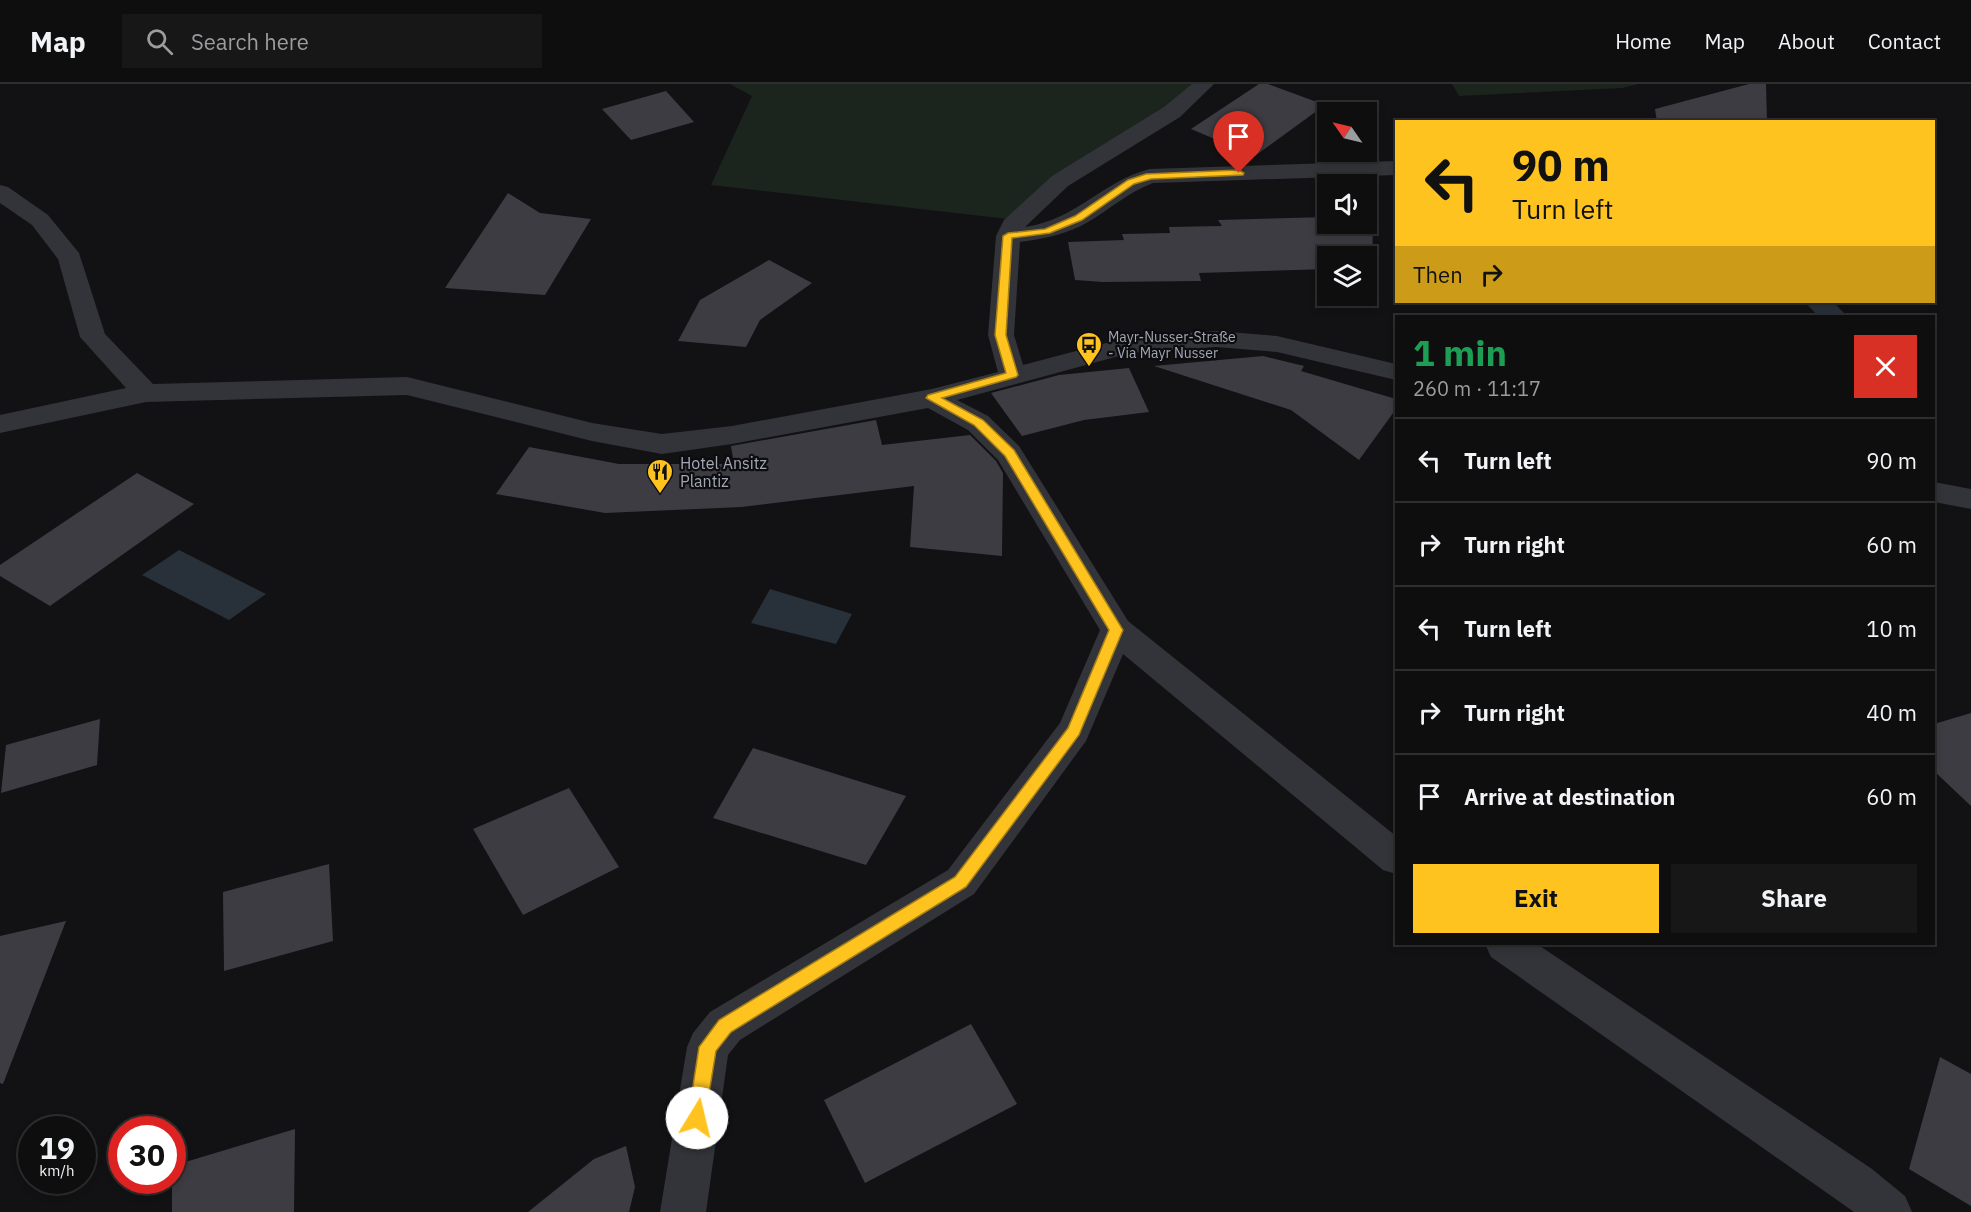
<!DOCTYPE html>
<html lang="en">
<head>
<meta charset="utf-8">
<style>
  body { margin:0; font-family:"IBM Plex Sans",sans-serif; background:#171718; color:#f1f3f6; height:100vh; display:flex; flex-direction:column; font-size:22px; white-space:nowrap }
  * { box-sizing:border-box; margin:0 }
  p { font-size:20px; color:#9b9c9e }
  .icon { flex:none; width:33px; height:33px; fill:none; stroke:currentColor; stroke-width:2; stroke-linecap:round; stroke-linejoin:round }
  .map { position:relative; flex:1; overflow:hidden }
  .details { position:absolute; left:1395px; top:231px; width:540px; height:630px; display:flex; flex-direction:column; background:#0e0e0f; border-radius:0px; box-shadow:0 3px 9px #0003,0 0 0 2px #2e2e2f }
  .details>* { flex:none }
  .banner { position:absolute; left:1395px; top:36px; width:540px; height:183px; border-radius:0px; box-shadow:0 3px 9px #0003,0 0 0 2px #2e2e2f; background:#ffc320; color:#111; overflow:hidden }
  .needle { width:39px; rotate:304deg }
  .controls { position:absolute; left:1317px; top:18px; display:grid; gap:12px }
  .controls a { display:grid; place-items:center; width:60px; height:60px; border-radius:0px; background:#0e0e0f; box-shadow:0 3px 9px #0003,0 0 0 2px #2e2e2f; font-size:30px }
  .speed { position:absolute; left:18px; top:1032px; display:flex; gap:12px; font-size:30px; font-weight:700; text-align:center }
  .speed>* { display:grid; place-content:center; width:78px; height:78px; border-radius:50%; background:#0e0e0f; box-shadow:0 3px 9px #0003,0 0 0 2px #2e2e2f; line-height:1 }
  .speed small { font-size:15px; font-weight:400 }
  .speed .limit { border:9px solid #d22; background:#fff; color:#111 }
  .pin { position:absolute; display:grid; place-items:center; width:51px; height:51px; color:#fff; margin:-62px -26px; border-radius:50% 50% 50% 0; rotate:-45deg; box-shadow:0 0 6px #0007 }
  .pin .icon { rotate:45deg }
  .me { position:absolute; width:66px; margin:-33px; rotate:9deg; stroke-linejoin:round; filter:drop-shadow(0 0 4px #0008) }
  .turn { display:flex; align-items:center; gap:21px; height:126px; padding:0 18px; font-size:27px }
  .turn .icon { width:78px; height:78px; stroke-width:2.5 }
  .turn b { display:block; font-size:42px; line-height:51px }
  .then { display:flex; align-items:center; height:57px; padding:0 18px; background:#0003; gap:12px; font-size:22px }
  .round { display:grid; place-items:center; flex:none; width:63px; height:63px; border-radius:0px; background:#171718 }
  .head { display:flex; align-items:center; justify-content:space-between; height:102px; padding:0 18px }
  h1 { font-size:36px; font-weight:700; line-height:45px; color:#1e9e55 }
  .action { display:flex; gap:12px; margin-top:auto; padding:12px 18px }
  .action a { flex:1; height:69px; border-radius:0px; background:#ffc320; color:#111; font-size:24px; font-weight:700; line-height:69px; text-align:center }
  .action a+a { background:#171718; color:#f1f3f6 }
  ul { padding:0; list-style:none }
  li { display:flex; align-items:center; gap:18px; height:84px; padding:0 18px; border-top:2px solid #2e2e2f }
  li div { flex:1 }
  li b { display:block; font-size:22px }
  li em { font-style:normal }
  header { display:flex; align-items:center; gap:36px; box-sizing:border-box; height:84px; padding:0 30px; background:#0e0e0f; border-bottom:2px solid #2e2e2f }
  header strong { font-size:28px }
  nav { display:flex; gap:33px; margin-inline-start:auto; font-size:21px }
  .search { width:420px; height:54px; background:#171718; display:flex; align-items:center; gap:15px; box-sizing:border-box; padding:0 21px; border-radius:0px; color:#9b9c9e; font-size:22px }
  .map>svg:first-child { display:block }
  .green { fill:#1c241e }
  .water { fill:#283039 }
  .building { fill:#3c3c42 }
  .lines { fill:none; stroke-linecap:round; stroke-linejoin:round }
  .minor { fill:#333439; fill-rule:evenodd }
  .route { fill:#ffc320; stroke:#a67f15; stroke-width:1.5 }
  .labels { text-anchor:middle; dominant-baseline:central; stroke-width:4.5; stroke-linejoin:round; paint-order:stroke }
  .far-poi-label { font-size:14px; fill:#a3a7b6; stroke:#0d0d0f; text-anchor:start }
  .poi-label { font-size:16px; fill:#a3a7b6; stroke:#0d0d0f; text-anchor:start }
</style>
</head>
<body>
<header>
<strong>Map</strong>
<div class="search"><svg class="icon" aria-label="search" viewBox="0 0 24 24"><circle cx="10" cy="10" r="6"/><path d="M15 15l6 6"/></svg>Search here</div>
<nav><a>Home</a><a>Map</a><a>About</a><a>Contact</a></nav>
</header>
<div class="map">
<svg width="1971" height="1128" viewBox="0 0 1971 1128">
  <rect width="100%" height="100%" fill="#121214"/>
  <g class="green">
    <polygon points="730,0 1204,0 1016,136 711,101 752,12"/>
    <polygon points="1452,0 1638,0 1622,4 1459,12"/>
  </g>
  <g class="water">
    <polygon points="1805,218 1833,218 1847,232 1818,232"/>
    <polygon points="179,466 266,510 229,536 142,491"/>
    <polygon points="770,505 852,530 836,560 751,539"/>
  </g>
  <g class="building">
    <polygon points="1259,0 1268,0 1325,21 1255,72 1191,45"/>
    <polygon points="1749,0 1766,0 1767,38 1657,38 1655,25"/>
    <polygon points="666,7 694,38 631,56 602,25"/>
    <polygon points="508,109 540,129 591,135 545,211 445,204"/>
    <polygon points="1328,133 1328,142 1373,138 1372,183 1366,183 1366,172 1328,172 1328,185 1199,189 1201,197 1103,198 1075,196 1068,158 1124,156 1122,150 1170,149 1169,143 1222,142 1218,136"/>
    <polygon points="769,176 812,199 760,236 746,263 678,257 700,216"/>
    <polygon points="1263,272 1304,282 1301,287 1396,315 1396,325 1359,376 1291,326 1154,282"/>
    <polygon points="1129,284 1149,328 1084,336 1022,352 991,309 1059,291"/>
    <polygon points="876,336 882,361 970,351 996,377 1003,389 1002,472 910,463 914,402 742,423 605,429 496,410 529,363 619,380 734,380 731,362"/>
    <polygon points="137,389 194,420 50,522 0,492 0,481"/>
    <polygon points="1971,629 1971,722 1934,687 1934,640"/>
    <polygon points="100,635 97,681 1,709 6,661"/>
    <polygon points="753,664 906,712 866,781 713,734"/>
    <polygon points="569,704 619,783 523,831 473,745"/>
    <polygon points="329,780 333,857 224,887 223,808"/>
    <polygon points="66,837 3,1000 0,999 0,852"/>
    <polygon points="971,940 1017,1020 865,1099 824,1016"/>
    <polygon points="1940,973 1971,990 1971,1122 1909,1085"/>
    <polygon points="295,1045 294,1128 172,1128 172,1082"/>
    <polygon points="626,1062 635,1103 629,1128 528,1128 594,1075"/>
  </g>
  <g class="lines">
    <g class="minor">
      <path d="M1192,0H1214L1180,33L1068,102L1025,143C1078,135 1102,97 1150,85L1396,77V91L1153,99C1129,108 1110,125 1088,138C1068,150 1043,155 1020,158L1014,251L1023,281L1129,253L1216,247L1277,252L1396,280V296L1277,268L1216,263L1130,269L957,316L988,332L1019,362L1128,537L1396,752V790L1383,786L1123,570L1086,657L974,810L740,956L728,971L706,1128H660L687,963L693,949L710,928L948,786L1060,639L1100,546L998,376L968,346L928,324L732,360L662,370L592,357L407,311L146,318L0,349V331L126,304L80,253L58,175L32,141L0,119V101L8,103L48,131L79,169L105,250L153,300L407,293L592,339L662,350L732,342L932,305L998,288L988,251L996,152L1004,136L1052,92L1164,23Z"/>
      <polygon points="1934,398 1971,405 1971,425 1934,418"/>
      <polygon points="1485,860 1537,860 1872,1085 1905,1112 1912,1128 1854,1128 1491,873"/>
    </g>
  </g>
  <polygon class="route" points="1239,86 1244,89 1243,91 1151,95 1134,100 1082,136 1050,149 1012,154 1006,251 1018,291 1016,293 942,314 983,336 1014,366 1123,546 1079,651 966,803 731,948 716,967 704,1040 697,1043 691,1040 688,1034 699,963 719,936 955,793 1068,644 1109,546 1005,372 974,341 926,314 928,311 1006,289 995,251 1003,152 1008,149 1045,145 1075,132 1128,96 1146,90"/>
  <defs>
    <symbol id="bus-pin" viewBox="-11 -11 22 30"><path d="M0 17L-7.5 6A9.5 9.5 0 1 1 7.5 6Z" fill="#ffc320" stroke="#0d0d0f"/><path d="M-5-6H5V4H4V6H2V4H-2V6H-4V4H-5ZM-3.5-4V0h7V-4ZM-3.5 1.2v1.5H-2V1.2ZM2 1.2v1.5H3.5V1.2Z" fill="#111"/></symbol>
    <symbol id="restaurant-pin" viewBox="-11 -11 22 30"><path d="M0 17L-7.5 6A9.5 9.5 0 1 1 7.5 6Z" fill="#ffc320" stroke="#0d0d0f"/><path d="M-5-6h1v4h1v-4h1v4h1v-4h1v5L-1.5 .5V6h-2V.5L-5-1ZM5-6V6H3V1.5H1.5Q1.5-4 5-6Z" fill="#111"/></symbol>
  </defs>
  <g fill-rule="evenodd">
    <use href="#bus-pin" x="1074" y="246" width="30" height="40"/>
    <use href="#restaurant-pin" x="645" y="373" width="30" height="40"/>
  </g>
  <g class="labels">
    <g class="far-poi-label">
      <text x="1108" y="253">Mayr-Nusser-Straße<tspan x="1108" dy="16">- Via Mayr Nusser</tspan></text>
    </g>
    <g class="poi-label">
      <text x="680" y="379">Hotel Ansitz<tspan x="680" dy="18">Plantiz</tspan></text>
    </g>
  </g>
</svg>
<div class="controls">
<a><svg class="needle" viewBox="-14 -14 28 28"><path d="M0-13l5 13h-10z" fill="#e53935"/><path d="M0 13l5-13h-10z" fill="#9b9c9e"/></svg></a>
<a><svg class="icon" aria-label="sound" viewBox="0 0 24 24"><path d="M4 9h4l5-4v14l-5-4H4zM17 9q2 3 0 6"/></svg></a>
<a><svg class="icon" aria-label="layers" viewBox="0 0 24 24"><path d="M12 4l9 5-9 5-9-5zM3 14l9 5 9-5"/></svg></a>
</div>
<div class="speed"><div>19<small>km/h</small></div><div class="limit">30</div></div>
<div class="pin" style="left:1239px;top:89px;background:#d93025"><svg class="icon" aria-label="arrive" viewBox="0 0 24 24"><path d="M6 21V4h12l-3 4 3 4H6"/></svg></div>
<svg class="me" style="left:697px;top:1034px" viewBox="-20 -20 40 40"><circle r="19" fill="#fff"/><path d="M0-13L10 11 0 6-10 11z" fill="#ffc320"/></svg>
<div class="banner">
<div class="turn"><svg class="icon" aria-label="left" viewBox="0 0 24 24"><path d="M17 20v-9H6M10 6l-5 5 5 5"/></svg><div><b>90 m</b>Turn left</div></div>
<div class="then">Then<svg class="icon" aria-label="right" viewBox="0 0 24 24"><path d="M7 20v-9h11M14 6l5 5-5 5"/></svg></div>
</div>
<section class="details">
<div class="head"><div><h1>1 min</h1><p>260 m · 11:17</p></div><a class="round" style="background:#d93025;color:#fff"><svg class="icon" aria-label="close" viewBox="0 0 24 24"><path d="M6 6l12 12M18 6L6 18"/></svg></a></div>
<ul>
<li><svg class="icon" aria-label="left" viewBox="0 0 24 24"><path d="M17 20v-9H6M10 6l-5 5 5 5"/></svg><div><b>Turn left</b></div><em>90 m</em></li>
<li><svg class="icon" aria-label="right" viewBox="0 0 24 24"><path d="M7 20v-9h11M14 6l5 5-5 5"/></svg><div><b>Turn right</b></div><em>60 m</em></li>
<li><svg class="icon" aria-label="left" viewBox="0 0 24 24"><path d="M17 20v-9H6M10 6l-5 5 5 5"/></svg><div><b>Turn left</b></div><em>10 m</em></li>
<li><svg class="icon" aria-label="right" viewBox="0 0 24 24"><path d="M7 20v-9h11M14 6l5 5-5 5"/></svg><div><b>Turn right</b></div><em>40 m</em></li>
<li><svg class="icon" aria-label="arrive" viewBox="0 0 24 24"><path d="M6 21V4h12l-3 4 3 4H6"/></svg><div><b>Arrive at destination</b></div><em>60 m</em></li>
</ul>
<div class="action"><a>Exit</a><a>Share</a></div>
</section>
</div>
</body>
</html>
